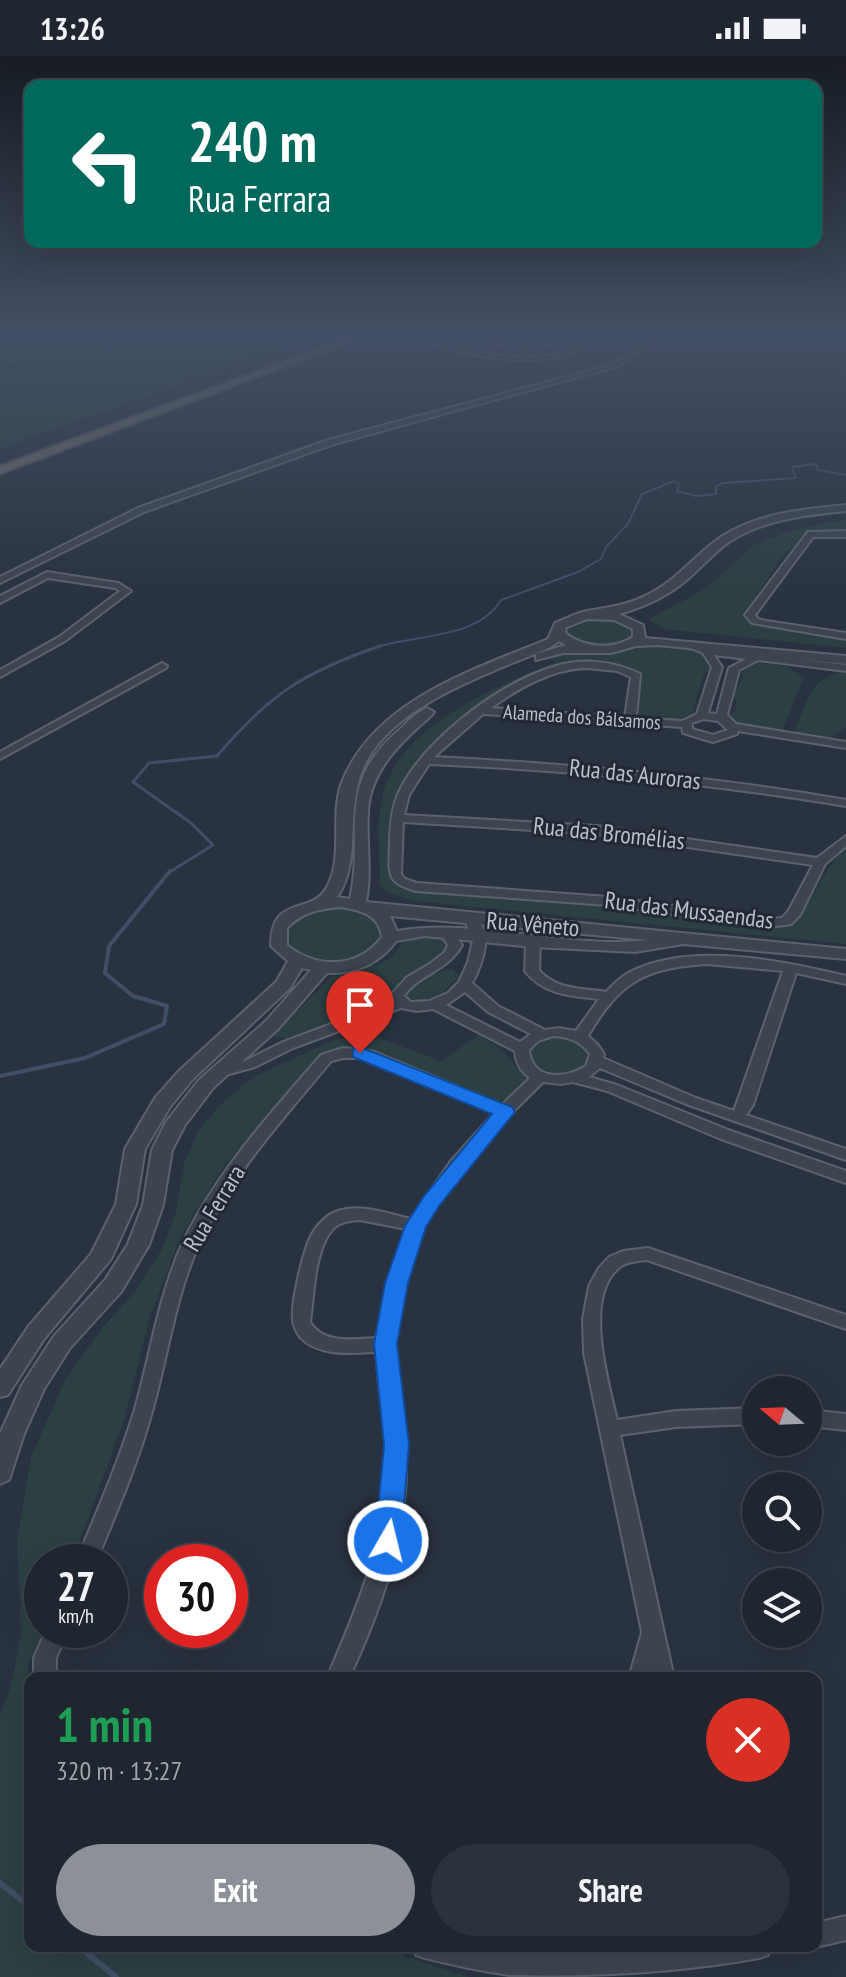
<!DOCTYPE html>
<html lang="en">
<head>
<meta charset="utf-8">
<style>
  body { margin:0; font-family:"PT Sans Narrow",sans-serif; background:#2c323c; color:#f1f3f6; height:100vh; display:flex; flex-direction:column; font-size:30px; white-space:nowrap }
  * { box-sizing:border-box; margin:0 }
  p { font-size:26px; color:#a1a5ab }
  .icon { flex:none; width:44px; height:44px; fill:none; stroke:currentColor; stroke-width:2; stroke-linecap:round; stroke-linejoin:round }
  .map { position:relative; flex:1; overflow:hidden }
  .panel { position:absolute; left:24px; top:1616px; width:798px; height:280px; display:flex; flex-direction:column; background:#1f2630; border-radius:16px; box-shadow:0 8px 32px #0002,0 0 0 2px #3c434c }
  .panel>* { flex:none }
  .top-card { position:absolute; left:24px; top:24px; width:798px; height:168px; border-radius:16px; box-shadow:0 8px 32px #0002,0 0 0 2px #3c434c; background:#00695c; color:#fff; overflow:hidden }
  .needle { width:52px; rotate:289deg }
  .controls { position:absolute; left:742px; top:1320px; display:grid; gap:16px }
  .controls a { display:grid; place-items:center; width:80px; height:80px; border-radius:50%; background:#1f2630; box-shadow:0 8px 32px #0002,0 0 0 2px #3c434c; font-size:40px }
  .speed { position:absolute; left:24px; top:1488px; display:flex; gap:16px; font-size:40px; font-weight:700; text-align:center }
  .speed>* { display:grid; place-content:center; width:104px; height:104px; border-radius:50%; background:#1f2630; box-shadow:0 8px 32px #0002,0 0 0 2px #3c434c; line-height:1 }
  .speed small { font-size:20px; font-weight:400 }
  .speed .limit { border:12px solid #d22; background:#fff; color:#111 }
  .pin { position:absolute; display:grid; place-items:center; width:68px; height:68px; color:#fff; margin:-82px -34px; border-radius:50% 50% 50% 0; rotate:-45deg; box-shadow:0 0 8px #0007 }
  .pin .icon { rotate:45deg }
  .me { position:absolute; width:88px; margin:-44px; rotate:8deg; stroke-linejoin:round; filter:drop-shadow(0 0 6px #0008) }
  .turn { display:flex; align-items:center; gap:28px; height:168px; padding:0 32px; font-size:36px }
  .turn .icon { width:104px; height:104px; stroke-width:2.5 }
  .turn b { display:block; font-size:56px; line-height:68px }
  .round { display:grid; place-items:center; flex:none; width:84px; height:84px; border-radius:42px; background:#2c323c }
  .summary { display:flex; align-items:center; justify-content:space-between; height:136px; padding:0 32px }
  h1 { font-size:48px; font-weight:800; line-height:60px; color:#1e9e55 }
  .button { display:flex; gap:16px; margin-top:auto; padding:16px 32px }
  .button a { flex:1; height:92px; border-radius:48px; background:#8c9099; color:#fff; font-size:32px; font-weight:800; line-height:92px; text-align:center }
  .button a+a { background:#2c323c; color:#f1f3f6 }
  .status { display:flex; justify-content:space-between; align-items:center; height:56px; padding:0 40px; background:#1f2630; direction:ltr }
  .status svg { height:22px; fill:currentColor }
  .map>svg:first-child { display:block }
  .green { fill:#2c3f42 }
  .lines { fill:none; stroke-linecap:round; stroke-linejoin:round }
  .stream-far3 { stroke:#414e67; stroke-width:2 }
  .stream-far2 { stroke:#414e67; stroke-width:3 }
  .stream-far1 { stroke:#414e67; stroke-width:4 }
  .stream { stroke:#414e67; stroke-width:6 }
  .minor-casing { stroke:#5b626d; stroke-width:4 }
  .tertiary-casing { stroke:#5b626d; stroke-width:4 }
  .trunk-casing { stroke:#484f5a; stroke-width:4 }
  .minor { fill:#3d4450; fill-rule:evenodd }
  .tertiary { fill:#3d4450; fill-rule:evenodd }
  .trunk { fill:#686865; fill-rule:evenodd }
  .route { fill:#1a73e8; stroke:#114b97; stroke-width:2 }
  .labels { text-anchor:middle; dominant-baseline:central; stroke-width:6; stroke-linejoin:round; paint-order:stroke }
  .far-street-label { font-size:20px; fill:#babfca; stroke:#222935 }
  .street-label { font-size:24px; fill:#babfca; stroke:#222935 }
</style>
</head>
<body>
<div class="status"><b>13:26</b><svg viewBox="0 0 49 12"><path d="M0 12V9h3v3zM5 12V6h3v6zM10 12V3h3v9zM15 12V0h3v12zM26 1h20v11H26zM47 4h2v5h-2z"/></svg></div>
<div class="map">
<svg width="846" height="1921" viewBox="0 0 846 1921">
  <rect width="100%" height="100%" fill="#293240"/>
  <g class="green">
    <polygon points="0,275 327,275 0,393"/>
    <polygon points="846,463 846,476 812,475 781,501 746,558 761,569 846,582 846,592 663,573 649,563 706,532 754,489 792,474"/>
    <path d="M586,562L616,564L630,570L634,579C617,599 586,589 566,579V570Z"/>
    <path d="M652,588L696,594L713,608L712,614L704,617L692,658L673,665L638,658L641,621L624,611L553,612L461,661L427,692L403,729L394,761L392,823L414,835L611,849L777,872C810,866 818,815 846,792V888L416,845L391,838L380,829C380,801 376,769 382,742C395,672 498,628 557,606L551,603L565,596L616,597Z"/>
    <polygon points="758,607 787,610 804,622 782,676 744,672 728,660 735,655 737,645 732,642 743,621 740,616"/>
    <path d="M846,616V671L829,683L798,678L795,675C807,646 811,619 846,616Z"/>
    <path d="M336,852L362,856L379,868L381,884C362,910 289,920 287,877C297,857 316,853 336,852Z"/>
    <polygon points="428,879 445,880 453,887 439,904 414,914 400,924 388,944 288,983 276,981 274,977 335,918 380,908 393,900 404,885"/>
    <path d="M452,913L460,920L444,936L418,946L407,942C413,924 434,916 452,913Z"/>
    <path d="M479,979C507,995 505,999 525,1021V1028L508,1044L493,1045L369,992H335L315,1003L221,1114L180,1182L151,1258L124,1364L72,1506H42L43,1574L28,1610L30,1637V1890H373L470,1921H0V1659L11,1630L21,1579L17,1484L31,1401L65,1324L99,1276L136,1234L162,1193L176,1155L185,1104L199,1074L221,1048L253,1021L336,983L379,982L441,1005Z"/>
    <path d="M554,981C570,982 585,985 589,1002L583,1012L560,1019L536,1011L530,995L538,985Z"/>
  </g>
  <g class="lines">
    <g class="stream-far3">
      <polyline points="0,307 111,294"/>
      <path d="M374,592C414,578 477,584 501,544L578,516L601,503L606,491L628,468L642,438L674,425L679,428L677,435L696,440L716,438V430L723,427L796,422L792,411L816,408L818,414L846,419"/>
    </g>
    <path class="stream-far2" d="M168,817L213,789L191,767L133,726L149,707L217,700C270,638 302,617 380,590"/>
    <polyline class="stream-far1" points="0,1020 85,1002 164,968 167,950 133,940 105,917 109,890 170,815"/>
    <g class="stream">
      <polyline points="0,1827 30,1851"/>
      <polyline points="78,1890 116,1921"/>
    </g>
    <defs>
      <g id="minor">
        <path d="M446,275H453L435,285C477,297 524,308 568,296C582,292 602,274 613,275C571,311 514,308 463,296C451,293 438,290 427,285Z"/>
        <path d="M481,275H487L483,281L485,283C507,288 530,290 552,285C562,282 572,275 583,275C553,295 515,294 481,285L477,281Z"/>
        <polygon points="668,275 675,275 615,311 334,388 144,456 0,527 0,521 138,452 328,384 611,309"/>
        <polygon points="846,475 846,481 813,481 755,559 758,563 766,565 846,577 846,583 752,567 745,559 808,476"/>
        <polygon points="47,516 118,527 131,535 65,585 0,621 0,614 59,581 120,535 115,532 48,522 0,547 0,540"/>
        <path d="M686,586H692L709,592L846,609V615L758,604L739,614L727,659L736,668L846,686V692L738,675L737,678L713,686L683,677L682,671L483,658L434,701C572,708 709,720 846,744V750C708,727 569,714 429,708L409,739L404,759L597,770L817,802L846,780V790L825,808L800,859L791,868L770,871L608,849L416,835C386,827 389,818 390,790C390,772 391,753 399,736C423,685 498,627 556,610C582,602 615,605 640,618L636,662L682,665L697,658L712,611L703,597L686,590ZM714,599L746,603L729,612L717,658L708,657L722,611ZM587,612L617,615L631,621L625,661L491,652C519,632 551,613 587,612ZM703,663L718,665L728,674L713,679L692,673V667ZM403,766L597,778L813,809L789,854L782,862L770,863L608,841L417,827L405,823L401,818Z"/>
        <polygon points="162,607 167,610 166,612 0,703 0,696"/>
        <path d="M470,858C496,872 483,907 472,927L498,950L545,974L559,972L576,975L599,943C571,940 544,939 525,915L526,886L533,882L540,886L539,914C556,934 582,932 606,936C613,929 620,921 630,916C690,885 783,905 846,920V928L796,917L753,1049L746,1059L846,1093V1104L686,1048L600,1012L589,1021L617,1029L731,1075L846,1115V1127L721,1083L607,1035L573,1026L561,1028L543,1026C497,1072 445,1120 419,1181C401,1223 392,1271 396,1317C399,1351 407,1385 406,1419C403,1491 379,1558 349,1622H327C357,1552 387,1483 386,1405C386,1368 377,1332 377,1296C353,1297 318,1301 300,1281C297,1277 293,1269 293,1264C291,1246 303,1196 311,1180C317,1169 326,1159 338,1155C361,1147 389,1158 411,1163L451,1105L494,1057L365,1002H344L331,1005C285,1061 234,1116 202,1182C176,1235 169,1295 153,1352C139,1405 117,1455 96,1506H76C97,1456 119,1405 135,1353C151,1296 159,1237 184,1184C218,1114 271,1057 321,999L343,992L372,995L502,1049L530,1022C520,1015 516,1007 515,995L433,953L417,955L401,952L293,992L255,1011L218,1021L211,1016L213,1013L245,1005L283,986L393,945L390,940L406,922L431,907L445,896L448,889L440,877L447,873L452,874L462,889C447,916 420,917 404,940L411,946L429,945L448,937L459,926L468,906L473,884L464,862ZM707,908L783,915L734,1055L696,1042L603,1002L604,998L598,989L588,980C620,925 645,912 707,908ZM465,936L488,956L531,978L520,986L446,949ZM553,980C569,981 580,985 590,998L586,1010C565,1023 532,1025 529,994L538,985ZM360,1164L406,1173L387,1226L377,1282C355,1283 324,1289 310,1266C314,1240 314,1190 335,1171C343,1165 351,1165 360,1164Z"/>
        <path d="M648,1192L846,1259V1273L647,1204C639,1205 631,1205 623,1209C581,1235 608,1325 617,1364L676,1355L756,1352V1368L676,1371L620,1379L674,1622H652V1619L651,1622H629L642,1576L584,1297L583,1263L589,1230L599,1212L609,1201L623,1195Z"/>
        <polygon points="808,1354 846,1358 846,1374 808,1370"/>
        <polygon points="46,1574 68,1574 56,1602 56,1622 34,1622 34,1602"/>
        <polygon points="846,1860 846,1884 816,1891 813,1890 816,1890 816,1867"/>
        <path d="M413,1890H485L552,1897L554,1890H578L577,1897H592L682,1890H771L768,1899L759,1902C677,1917 593,1921 509,1919C481,1915 453,1909 425,1902L416,1899Z"/>
      </g>
      <g id="tertiary">
        <polygon points="817,275 846,277 846,281"/>
        <path d="M846,449V455C807,459 766,463 732,484C716,494 704,509 690,521C670,539 645,551 619,558L643,569L645,582L846,600V608L658,589L636,590L611,597H563L536,604V598L566,589L559,585C546,596 525,601 510,608C460,629 393,656 366,706C343,751 363,806 337,841L350,843C365,776 334,730 398,675C407,667 416,656 427,652L434,656L432,659C403,684 371,713 368,754C366,785 372,816 366,846L846,893V903L683,888L635,896L533,891L425,880L396,885C379,908 356,918 327,917L278,973L213,1032L185,1069L172,1094L163,1149L149,1189L121,1236L70,1292L44,1333L24,1378L9,1424L0,1428V1378L22,1329L54,1280L105,1224L128,1188L143,1149L152,1094L166,1066L199,1024L266,965L311,914L302,912L290,932L192,1024L170,1051L145,1093L136,1148L111,1203L44,1283L8,1339L0,1341V1313L28,1271L91,1198L116,1148L125,1093L155,1042L178,1016L277,925L288,905L271,890C271,837 312,860 327,831C344,800 330,762 341,729C372,645 473,614 548,583L555,567C564,564 574,558 583,556C606,551 627,550 649,538C677,524 695,499 721,481C758,457 804,453 846,449ZM587,563L614,564L633,573V581C613,594 586,592 566,578L565,572ZM340,851C360,854 379,858 382,881C358,913 316,913 287,889V872C302,856 320,853 340,851ZM390,860L648,884C567,894 477,861 397,875Z"/>
      </g>
      <polygon id="trunk" points="366,275 379,275 0,418 0,410"/>
    </defs>
    <use href="#minor" class="minor-casing"/>
    <use href="#tertiary" class="tertiary-casing"/>
    <use href="#trunk" class="trunk-casing"/>
    <use href="#minor" class="minor"/>
    <use href="#tertiary" class="tertiary"/>
    <use href="#trunk" class="trunk"/>
  </g>
  <linearGradient id="sky" x2="0" y2="1"><stop stop-color="#171c23"/><stop offset="0.51" stop-color="#434f64"/><stop offset="1" stop-color="#434f64" stop-opacity="0"/></linearGradient>
  <rect width="846" height="544" fill="url(#sky)"/>
  <polygon class="route" points="360,991 512,1051 515,1056 439,1150 426,1171 408,1227 397,1288 409,1389 401,1485 397,1493 388,1496 379,1493 375,1485 384,1389 374,1288 385,1227 405,1170 424,1140 492,1058 353,1001 353,992"/>
  <g class="labels">
    <g class="far-street-label">
      <text transform="translate(582 661) rotate(4)">Alameda dos Bálsamos</text>
    </g>
    <g class="street-label">
      <text transform="translate(635 718) rotate(6)">Rua das Auroras</text>
      <text transform="translate(609 777) rotate(6)">Rua das Bromélias</text>
      <text transform="translate(689 854) rotate(7)">Rua das Mussaendas</text>
      <text transform="translate(533 868) rotate(5)">Rua Vêneto</text>
      <text transform="translate(214 1152) rotate(-59)">Rua Ferrara</text>
    </g>
  </g>
</svg>
<div class="controls">
<a><svg class="needle" viewBox="-14 -14 28 28"><path d="M0-13l5 13h-10z" fill="#e53935"/><path d="M0 13l5-13h-10z" fill="#a1a5ab"/></svg></a>
<a><svg class="icon" aria-label="search" viewBox="0 0 24 24"><circle cx="10" cy="10" r="6"/><path d="M15 15l6 6"/></svg></a>
<a><svg class="icon" aria-label="layers" viewBox="0 0 24 24"><path d="M12 4l9 5-9 5-9-5zM3 14l9 5 9-5"/></svg></a>
</div>
<div class="speed"><div>27<small>km/h</small></div><div class="limit">30</div></div>
<div class="pin" style="left:360px;top:997px;background:#d93025"><svg class="icon" aria-label="arrive" viewBox="0 0 24 24"><path d="M6 21V4h12l-3 4 3 4H6"/></svg></div>
<svg class="me" style="left:388px;top:1485px" viewBox="-20 -20 40 40"><circle r="17" fill="#1a73e8" stroke="#fff" stroke-width="3"/><path d="M0-11L8 9 0 5-8 9z" fill="#fff"/></svg>
<div class="top-card">
<div class="turn"><svg class="icon" aria-label="left" viewBox="0 0 24 24"><path d="M17 20v-9H6M10 6l-5 5 5 5"/></svg><div><b>240 m</b>Rua Ferrara</div></div>
</div>
<section class="panel">
<div class="summary"><div><h1>1 min</h1><p>320 m · 13:27</p></div><a class="round" style="background:#d93025;color:#fff"><svg class="icon" aria-label="close" viewBox="0 0 24 24"><path d="M6 6l12 12M18 6L6 18"/></svg></a></div>
<div class="button"><a>Exit</a><a>Share</a></div>
</section>
</div>
</body>
</html>
